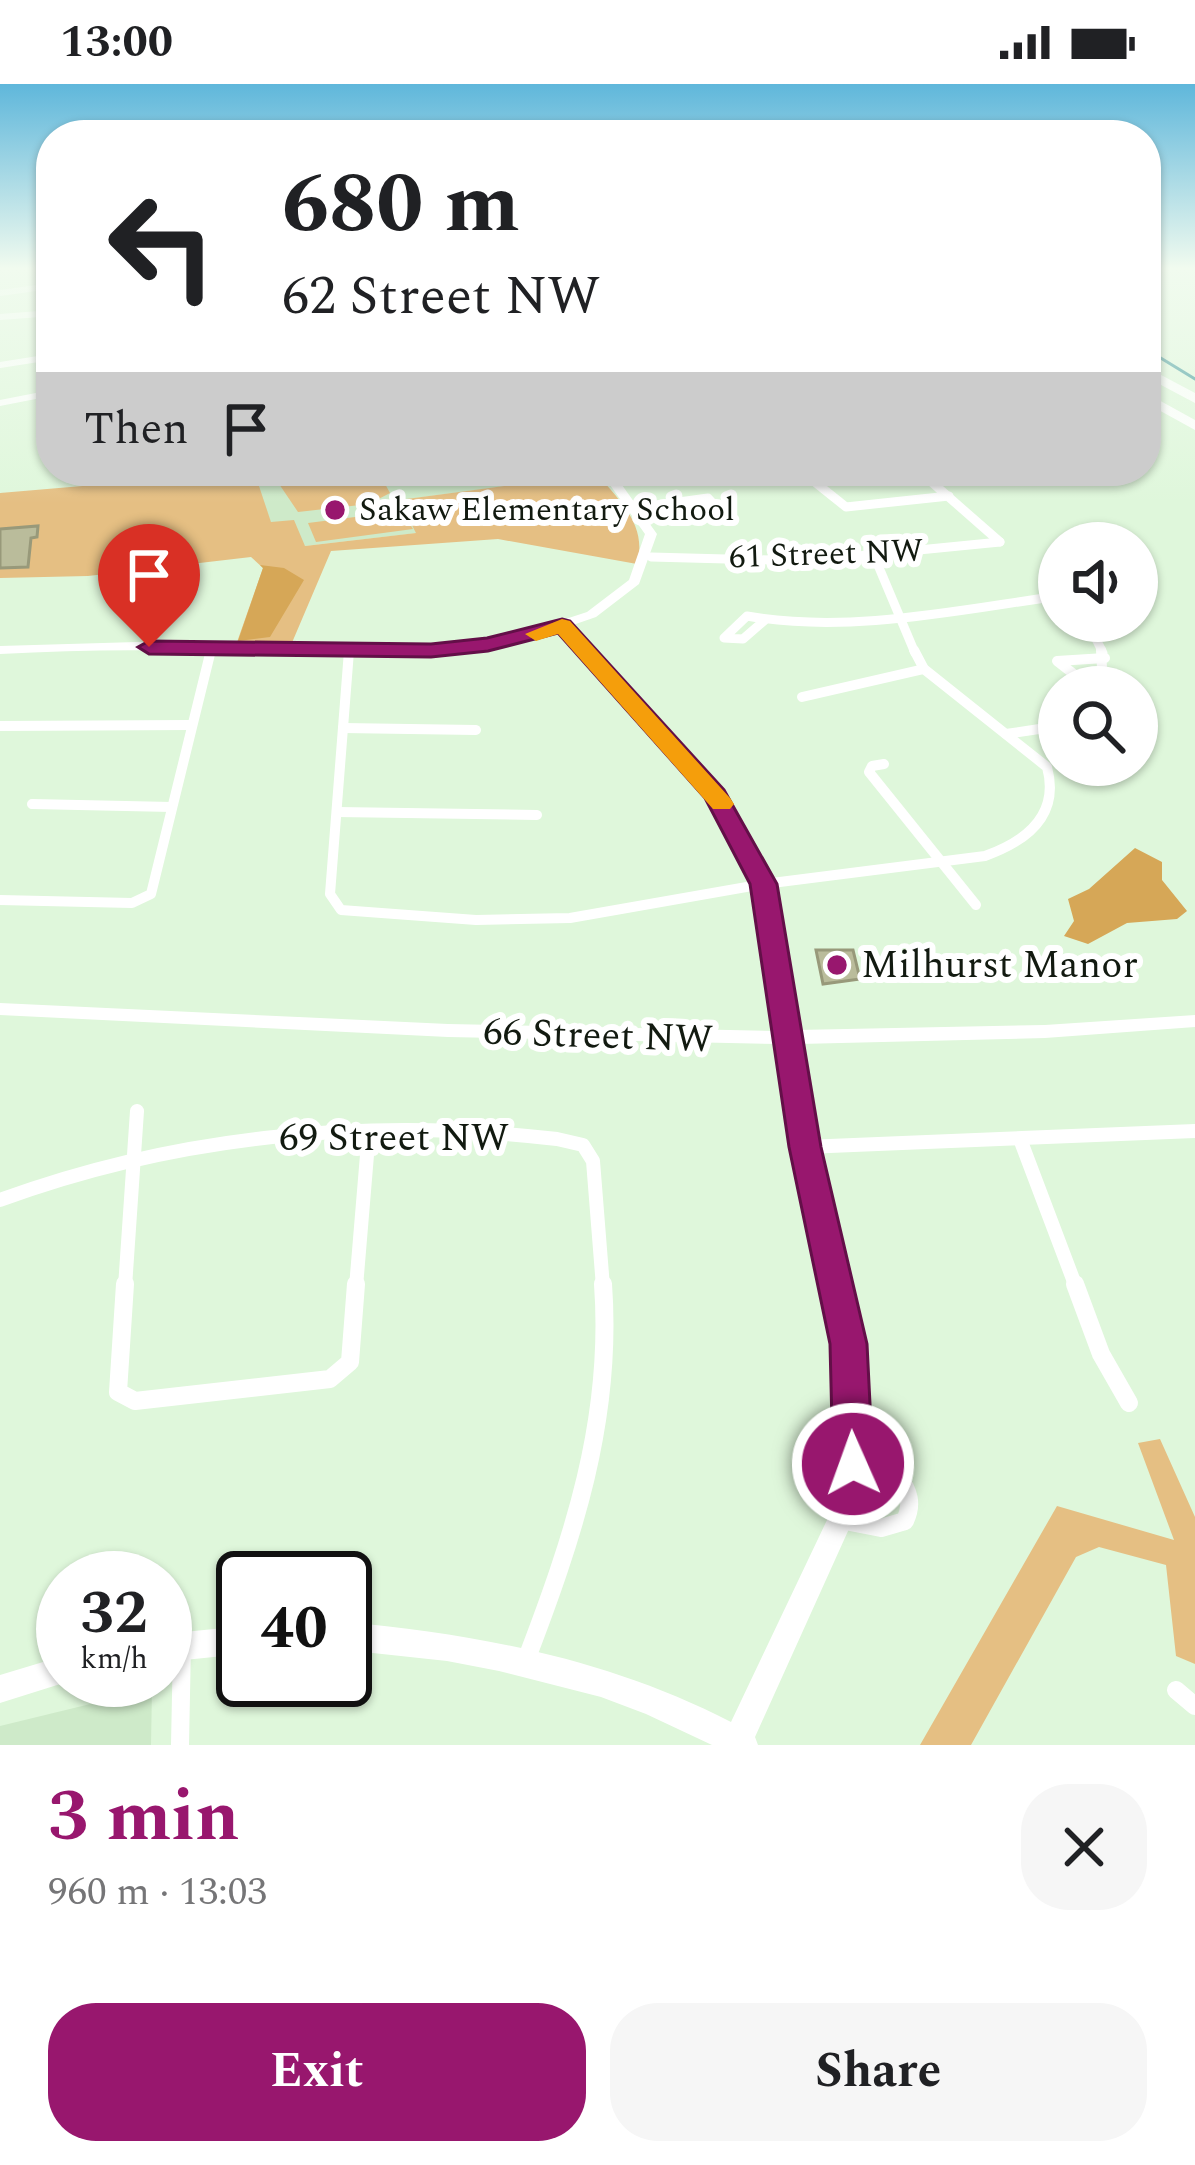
<!DOCTYPE html>
<html lang="en">
<head>
<meta charset="utf-8">
<style>
  body { margin:0; font-family:Spectral,serif; background:#f6f6f6; color:#202124; height:100vh; display:flex; flex-direction:column; font-size:45px; white-space:nowrap }
  * { box-sizing:border-box; margin:0 }
  p { font-size:39px; color:#757577 }
  .icon { flex:none; width:66px; height:66px; fill:none; stroke:currentColor; stroke-width:2; stroke-linecap:round; stroke-linejoin:round }
  .map { position:relative; height:1661px; overflow:hidden }
  .details { display:flex; flex-direction:column; background:#fff; flex:1 }
  .details>* { flex:none }
  .guide { position:absolute; left:36px; top:36px; width:1125px; height:366px; border-radius:48px; box-shadow:0 3px 9px #0004; background:#fff; color:#202124; overflow:hidden }
  .buttons { position:absolute; left:1038px; top:438px; display:grid; gap:24px }
  .buttons a { display:grid; place-items:center; width:120px; height:120px; border-radius:50%; background:#fff; box-shadow:0 3px 9px #0004; font-size:60px }
  .speed { position:absolute; left:36px; top:1467px; display:flex; gap:24px; font-size:60px; font-weight:700; text-align:center }
  .speed>* { display:grid; place-content:center; width:156px; height:156px; border-radius:50%; background:#fff; box-shadow:0 3px 9px #0004; line-height:1 }
  .speed small { font-size:30px; font-weight:400 }
  .speed .limit { border:6px solid #111; border-radius:18px; background:#fff; color:#111 }
  .pin { position:absolute; display:grid; place-items:center; width:102px; height:102px; color:#fff; margin:-123px -51px; border-radius:50% 50% 50% 0; rotate:-45deg; box-shadow:0 0 12px #0007 }
  .pin .icon { rotate:45deg }
  .me { position:absolute; width:132px; margin:-66px; rotate:358deg; stroke-linejoin:round; filter:drop-shadow(0 0 9px #0008) }
  .turn { display:flex; align-items:center; gap:42px; height:252px; padding:0 48px; font-size:54px }
  .turn .icon { width:156px; height:156px; stroke-width:2.5 }
  .turn b { display:block; font-size:84px; line-height:102px }
  .then { display:flex; align-items:center; height:114px; padding:0 48px; background:#0003; gap:24px; font-size:45px }
  .round { display:grid; place-items:center; flex:none; width:126px; height:126px; border-radius:48px; background:#f6f6f6 }
  .summary { display:flex; align-items:center; justify-content:space-between; height:204px; padding:0 48px }
  h1 { font-size:72px; font-weight:700; line-height:90px; color:#98176e }
  .primary-button { display:flex; gap:24px; margin-top:auto; padding:24px 48px }
  .primary-button a { flex:1; height:138px; border-radius:48px; background:#98176e; color:#fff; font-size:48px; font-weight:700; line-height:138px; text-align:center }
  .primary-button a+a { background:#f6f6f6; color:#202124 }
  .status { display:flex; justify-content:space-between; align-items:center; height:84px; padding:0 60px; background:#fff; direction:ltr }
  .status svg { height:33px; fill:currentColor }
  .map>svg:first-child { display:block }
  .built { fill:#ceeac9 }
  .green { fill:#e5bf83 }
  .forest { fill:#d6a757 }
  .lines { fill:none; stroke-linecap:round; stroke-linejoin:round }
  .stream { stroke:#298b90; stroke-width:3 }
  .building { fill:#babc9b; stroke:#98997a; stroke-width:3 }
  .street-far4 { stroke:#fff; stroke-width:6 }
  .street-far3 { stroke:#fff; stroke-width:9 }
  .street-far2 { stroke:#fff; stroke-width:10 }
  .street-far1 { stroke:#fff; stroke-width:14 }
  .street { stroke:#fff; stroke-width:18 }
  .secondary { fill:#fff; fill-rule:evenodd }
  .primary { fill:#fff; fill-rule:evenodd }
  .highway { fill:#fff; fill-rule:evenodd }
  .route { fill:#98176e; stroke:#630f48; stroke-width:3 }
  .slow { fill:#f59e0b }
  .poi-dot { fill:#98176e; stroke:#fff; stroke-width:4.5 }
  .labels { text-anchor:middle; dominant-baseline:central; stroke-width:12; stroke-linejoin:round; paint-order:stroke }
  .far-poi-label { font-size:33px; fill:#121a10; stroke:#fff; text-anchor:start }
  .far-street-label { font-size:33px; fill:#121a10; stroke:#fff }
  .poi-label { font-size:39px; fill:#121a10; stroke:#fff; text-anchor:start }
  .street-label { font-size:39px; fill:#121a10; stroke:#fff }
</style>
</head>
<body>
<div class="status"><b>13:00</b><svg viewBox="0 0 49 12"><path d="M0 12V9h3v3zM5 12V6h3v6zM10 12V3h3v9zM15 12V0h3v12zM26 1h20v11H26zM47 4h2v5h-2z"/></svg></div>
<div class="map">
<svg width="1195" height="1661" viewBox="0 0 1195 1661">
  <rect width="100%" height="100%" fill="#dff7db"/>
  <g class="built">
    <polygon points="297,387 539,387 500,392 505,402 400,416 417,449 305,462 271,439 257,399"/>
    <polygon points="152,1605 151,1661 0,1661 0,1642"/>
  </g>
  <g class="green">
    <path d="M258,387H378L390,409L369,420L298,428L275,394L279,390L258,399L271,438L294,436L305,462L416,449L399,416L504,402L499,392L595,387C618,416 648,440 637,480L498,455L331,467L291,561H236L263,484L251,473L88,492L0,494V409Z"/>
    <polygon points="402,427 413,445 316,458 308,439"/>
    <polygon points="1160,1355 1195,1433 1195,1580 1176,1572 1166,1481 1099,1463 1076,1473 971,1661 920,1661 1057,1422 1174,1456 1138,1359"/>
  </g>
  <g class="forest">
    <polygon points="260,481 284,484 304,496 270,553 238,557 263,484"/>
    <polygon points="1135,764 1162,778 1162,796 1187,827 1177,835 1127,839 1088,860 1064,852 1074,837 1068,815 1089,805"/>
  </g>
  <g class="lines">
    <polyline class="stream" points="1146,265 1195,295"/>
  </g>
  <g class="building">
    <polygon points="38,442 37,453 31,454 28,483 0,484 0,445"/>
    <polygon points="816,866 853,866 860,895 823,900"/>
  </g>
  <g class="lines">
    <g class="street-far4">
      <polyline points="0,233 40,230 51,249"/>
      <polyline points="0,281 51,273"/>
    </g>
    <g class="street-far3">
      <polyline points="801,387 846,423 949,412"/>
      <polyline points="919,387 1000,458"/>
      <polyline points="635,424 708,414 718,425"/>
      <polyline points="651,473 807,477 1000,458"/>
      <polyline points="875,474 915,569"/>
      <path d="M765,536L743,555L724,554L747,532C849,550 958,526 1059,512"/>
      <polyline points="1087,537 1103,569"/>
    </g>
    <g class="street-far2">
      <polyline points="1101,566 1103,602"/>
      <path d="M349,567L330,810L341,826L476,836L570,834L764,800L985,772C1027,757 1060,731 1047,683L924,585L914,566"/>
      <polyline points="1105,574 1057,577 1075,591 1105,597"/>
      <polyline points="802,613 924,585"/>
      <polyline points="0,642 191,641"/>
      <polyline points="343,644 476,646"/>
      <polyline points="1006,650 1059,642"/>
      <polyline points="884,680 872,682 869,688 976,821"/>
      <polyline points="32,720 172,723"/>
      <polyline points="337,728 537,731"/>
      <polyline points="0,816 132,819 151,810 211,566"/>
    </g>
    <g class="street-far1">
      <polyline points="1020,1055 1076,1203"/>
      <polyline points="805,1063 1195,1047"/>
      <path d="M0,1116C177,1051 369,1033 557,1055L583,1061L593,1077L603,1203"/>
      <polyline points="125,1203 137,1027"/>
      <polyline points="356,1203 369,1047"/>
    </g>
    <g class="street">
      <polyline points="125,1200 118,1308 135,1317 330,1295 350,1278 356,1200"/>
      <polyline points="1075,1200 1101,1270 1129,1319"/>
      <path d="M840,1436L881,1444L905,1437C913,1420 909,1407 898,1392L854,1380"/>
      <path d="M525,1579C573,1454 613,1336 603,1200"/>
      <polyline points="1176,1606 1195,1622"/>
      <polyline points="180,1661 182,1561"/>
    </g>
    <g class="secondary">
      <polygon points="51,306 51,312 0,322 0,316"/>
      <path d="M600,387H612L657,450L639,500L596,533L570,542L724,711L773,800L797,946L1045,941L1195,931V943L1045,954L799,960L816,1063L861,1260L866,1380L853,1436L755,1653L758,1661H712L646,1630L601,1613L499,1587L447,1577L345,1566V1538C479,1550 611,1576 731,1638L827,1436L840,1380L837,1260L794,1063L779,960L448,953L0,931V919L448,940L777,947L755,800L709,713L558,546C440,586 306,571 184,567C123,565 61,567 0,570V562L137,558L374,563L453,559L526,548L587,528L629,496L645,450Z"/>
      <polygon points="243,1542 243,1570 165,1578 165,1550"/>
      <polygon points="63,1572 63,1596 73,1596 0,1619 0,1591"/>
    </g>
    <polygon class="primary" points="51,199 51,205 0,212 0,206"/>
    <g class="highway">
      <polygon points="1146,283 1195,309 1195,319 1146,293"/>
      <polygon points="1146,309 1195,336 1195,346 1146,319"/>
    </g>
  </g>
  <linearGradient id="sky" x2="0" y2="1"><stop stop-color="#5fb7db"/><stop offset="0.44" stop-color="#f1fbef"/><stop offset="1" stop-color="#f1fbef" stop-opacity="0"/></linearGradient>
  <rect width="1195" height="419" fill="url(#sky)"/>
  <polygon class="route" points="562,535 570,537 724,706 777,800 821,1063 867,1260 873,1380 867,1392 853,1397 839,1392 833,1380 830,1260 789,1063 750,800 705,714 558,549 488,567 431,573 149,570 138,563 149,557 431,560 487,554"/>
  <polygon class="slow" points="562,535 570,537 730,714 734,720 730,725 713,725 558,550 536,557 525,550"/>
  <g class="poi-dot">
    <circle cx="335" cy="426" r="12"/>
    <circle cx="837" cy="881" r="12"/>
  </g>
  <g class="labels">
    <g class="far-poi-label">
      <text x="359" y="426">Sakaw Elementary School</text>
    </g>
    <g class="far-street-label">
      <text transform="translate(826 470) rotate(-2)">61 Street NW</text>
    </g>
    <g class="poi-label">
      <text x="861" y="881">Milhurst Manor</text>
    </g>
    <g class="street-label">
      <text transform="translate(598 952) rotate(2)">66 Street NW</text>
      <text x="394" y="1054">69 Street NW</text>
    </g>
  </g>
</svg>
<div class="buttons">
<a><svg class="icon" aria-label="sound" viewBox="0 0 24 24"><path d="M4 9h4l5-4v14l-5-4H4zM17 9q2 3 0 6"/></svg></a>
<a><svg class="icon" aria-label="search" viewBox="0 0 24 24"><circle cx="10" cy="10" r="6"/><path d="M15 15l6 6"/></svg></a>
</div>
<div class="speed"><div>32<small>km/h</small></div><div class="limit">40</div></div>
<div class="pin" style="left:149px;top:563px;background:#d93025"><svg class="icon" aria-label="arrive" viewBox="0 0 24 24"><path d="M6 21V4h12l-3 4 3 4H6"/></svg></div>
<svg class="me" style="left:853px;top:1380px" viewBox="-20 -20 40 40"><circle r="17" fill="#98176e" stroke="#fff" stroke-width="3"/><path d="M0-11L8 9 0 5-8 9z" fill="#fff"/></svg>
<div class="guide">
<div class="turn"><svg class="icon" aria-label="left" viewBox="0 0 24 24"><path d="M17 20v-9H6M10 6l-5 5 5 5"/></svg><div><b>680 m</b>62 Street NW</div></div>
<div class="then">Then<svg class="icon" aria-label="arrive" viewBox="0 0 24 24"><path d="M6 21V4h12l-3 4 3 4H6"/></svg></div>
</div>
</div>
<section class="details">
<div class="summary"><div><h1>3 min</h1><p>960 m · 13:03</p></div><a class="round"><svg class="icon" aria-label="close" viewBox="0 0 24 24"><path d="M6 6l12 12M18 6L6 18"/></svg></a></div>
<div class="primary-button"><a>Exit</a><a>Share</a></div>
</section>
</body>
</html>
